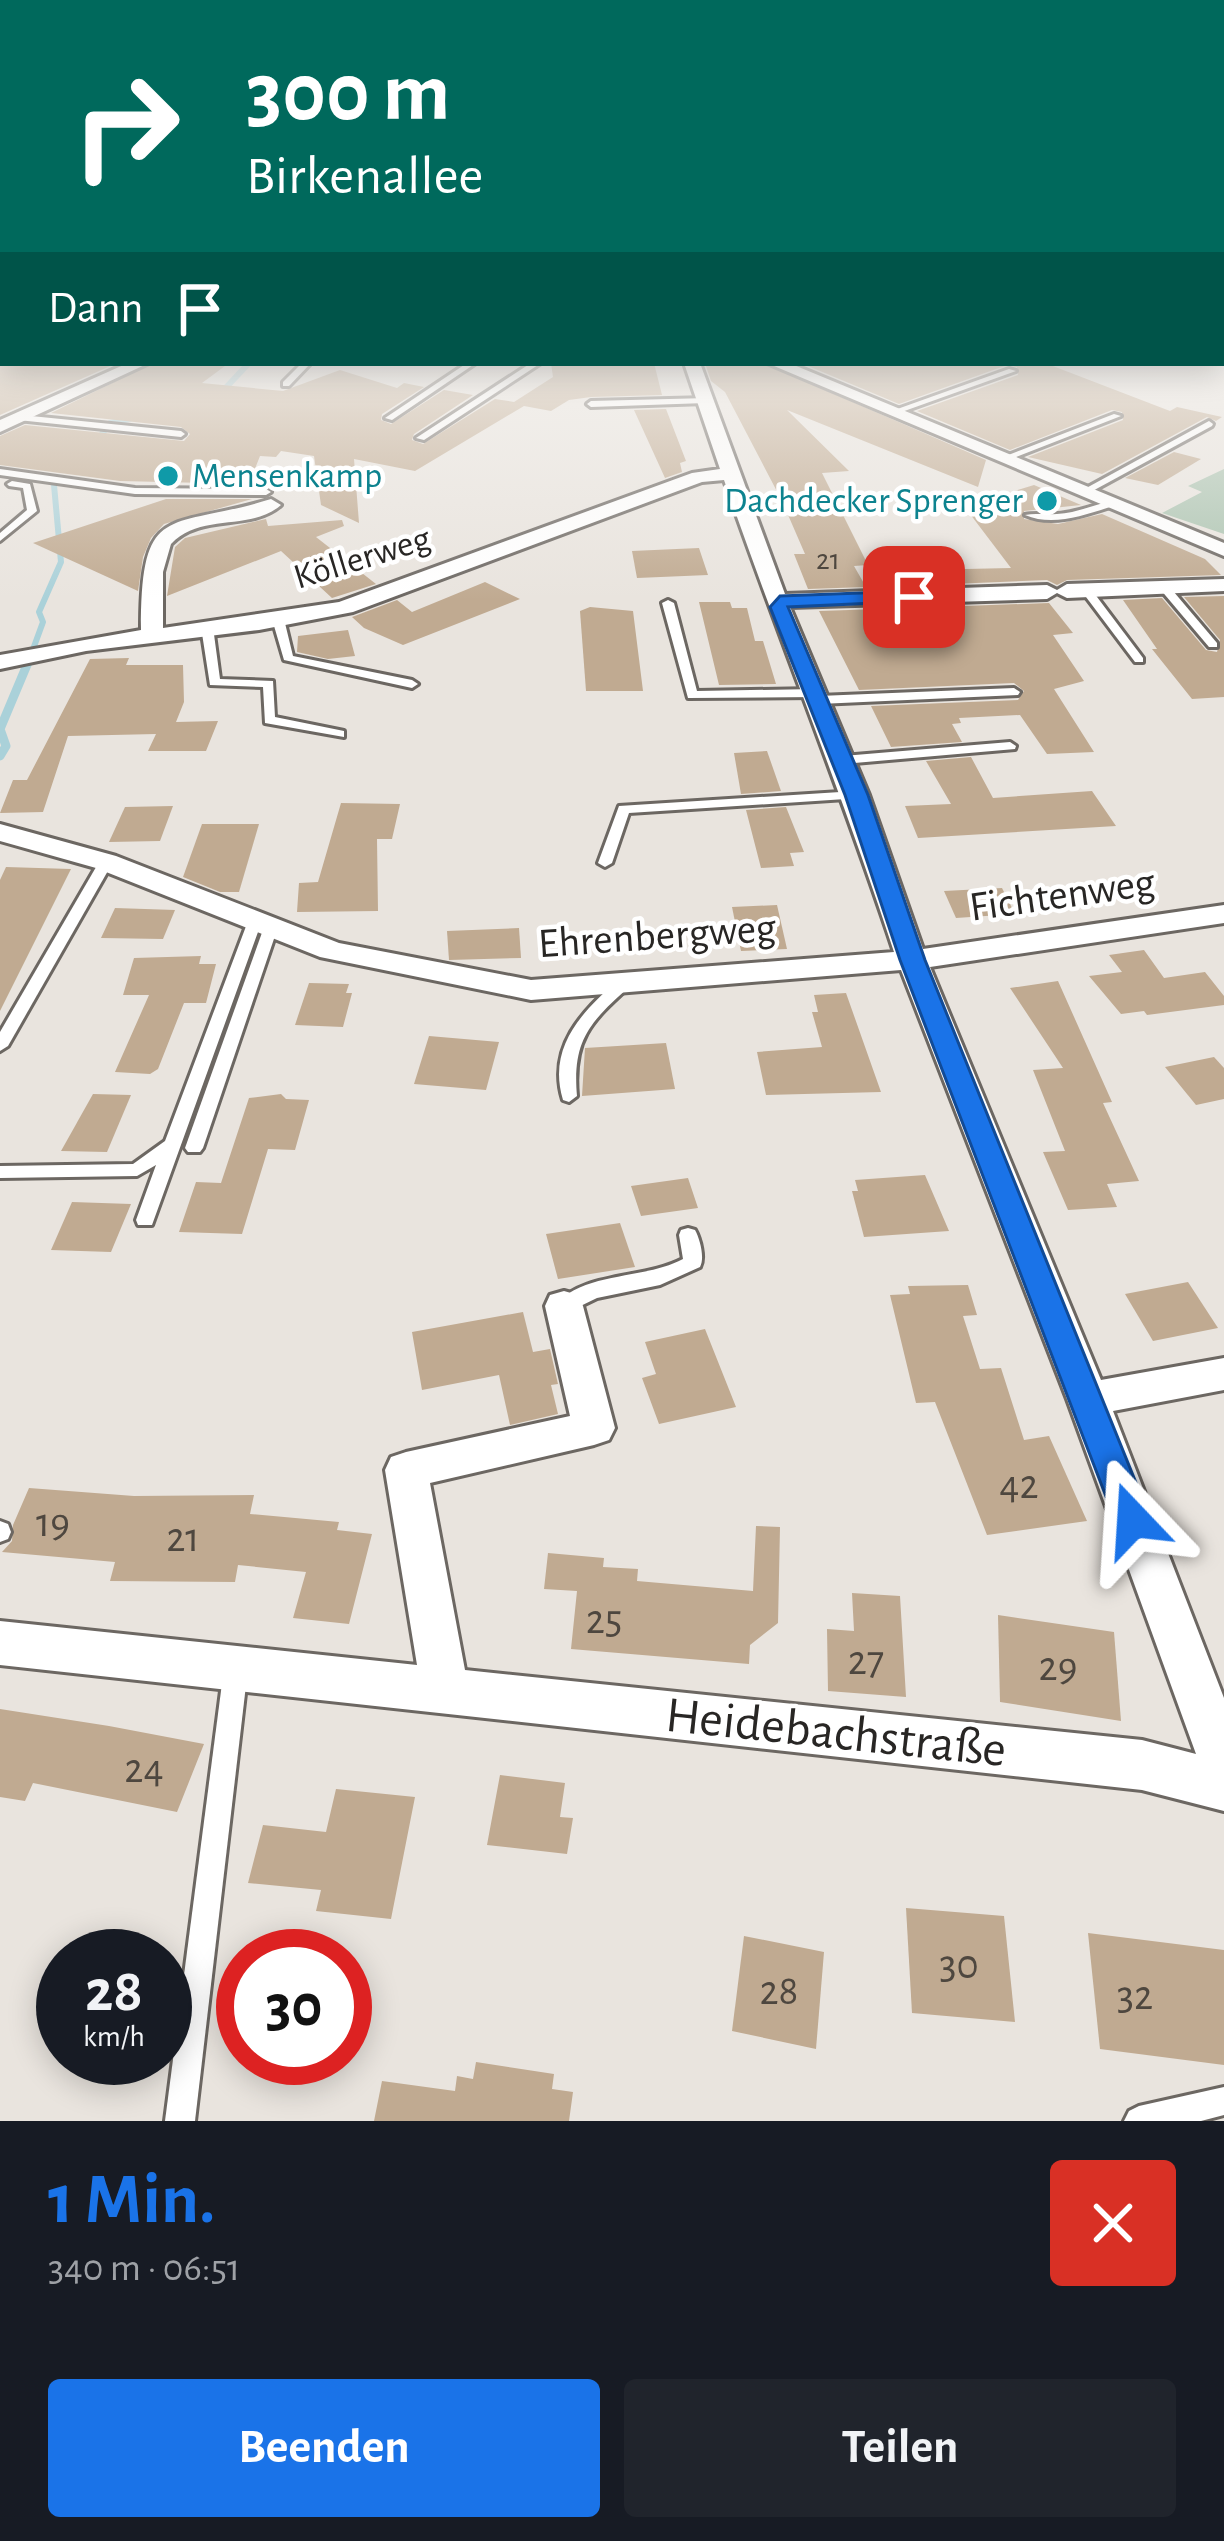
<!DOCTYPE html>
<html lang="de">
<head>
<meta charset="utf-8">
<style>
  body { margin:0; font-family:"Alegreya Sans",sans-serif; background:#20242c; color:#f1f3f6; height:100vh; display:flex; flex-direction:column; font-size:45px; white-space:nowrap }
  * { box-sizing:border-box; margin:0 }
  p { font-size:39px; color:#9ea1a6 }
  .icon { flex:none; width:66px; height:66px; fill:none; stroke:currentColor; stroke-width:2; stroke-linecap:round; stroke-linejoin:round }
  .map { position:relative; height:2121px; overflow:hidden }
  .drawer { display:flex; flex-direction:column; background:#171b24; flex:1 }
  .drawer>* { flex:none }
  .top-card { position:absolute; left:0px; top:0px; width:1224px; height:366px; box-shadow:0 6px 30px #0003; background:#00695c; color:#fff; overflow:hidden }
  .speed { position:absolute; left:36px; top:1929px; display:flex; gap:24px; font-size:60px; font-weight:700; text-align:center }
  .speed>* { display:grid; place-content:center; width:156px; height:156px; border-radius:50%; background:#171b24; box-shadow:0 6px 30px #0003; line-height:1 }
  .speed small { font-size:30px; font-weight:400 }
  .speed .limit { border:18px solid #d22; background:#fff; color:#111 }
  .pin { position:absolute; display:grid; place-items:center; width:102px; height:102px; color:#fff; margin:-51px; border-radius:24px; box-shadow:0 6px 18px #0006 }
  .me { position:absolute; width:132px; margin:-66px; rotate:340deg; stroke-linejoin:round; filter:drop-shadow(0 0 9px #0008) }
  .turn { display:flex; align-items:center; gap:42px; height:252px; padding:0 48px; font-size:54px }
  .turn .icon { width:156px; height:156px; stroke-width:2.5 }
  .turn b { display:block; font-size:84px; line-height:102px }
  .then { display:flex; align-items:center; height:114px; padding:0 48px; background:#0003; gap:24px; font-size:45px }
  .round { display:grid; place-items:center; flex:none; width:126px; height:126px; border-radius:12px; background:#20242c }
  .summary { display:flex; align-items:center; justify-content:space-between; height:204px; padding:0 48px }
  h1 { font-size:72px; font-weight:700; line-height:90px; color:#1a73e8 }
  .action { display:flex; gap:24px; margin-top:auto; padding:24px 48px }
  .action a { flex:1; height:138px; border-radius:12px; background:#1a73e8; color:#fff; font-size:48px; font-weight:700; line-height:138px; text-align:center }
  .action a+a { background:#20242c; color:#f1f3f6 }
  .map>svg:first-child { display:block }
  .green { fill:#acc4b1 }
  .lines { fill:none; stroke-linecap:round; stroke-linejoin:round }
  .stream-far1 { stroke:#aad1d9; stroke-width:6 }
  .stream { stroke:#aad1d9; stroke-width:9 }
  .building { fill:#c0aa91 }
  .service-casing { stroke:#6c6762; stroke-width:6 }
  .minor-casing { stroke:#6c6762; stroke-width:6 }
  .secondary-casing { stroke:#6c6762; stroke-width:6 }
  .service { fill:#fff; fill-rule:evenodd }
  .minor { fill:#fff; fill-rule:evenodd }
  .secondary { fill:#fff; fill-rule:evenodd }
  .route { fill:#1a73e8; stroke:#114b97; stroke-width:3 }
  .culture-dot { fill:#0f9aa8; stroke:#fff; stroke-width:4.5 }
  .labels { text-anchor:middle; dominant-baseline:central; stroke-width:9; stroke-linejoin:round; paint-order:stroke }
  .far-number-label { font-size:30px; fill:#4e473f }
  .far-culture-label { font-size:36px; fill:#0d838f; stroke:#fff; text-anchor:start }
  .far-street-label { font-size:36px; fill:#282624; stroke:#fff }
  .street-label { font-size:42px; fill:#282624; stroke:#fff }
  .near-number-label { font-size:42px; fill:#4e473f }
  .near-street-label { font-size:51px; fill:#282624; stroke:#fff }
</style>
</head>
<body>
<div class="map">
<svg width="1224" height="2121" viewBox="0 0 1224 2121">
  <rect width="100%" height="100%" fill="#e9e4de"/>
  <polygon class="green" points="1224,469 1224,534 1162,513 1202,492 1188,486"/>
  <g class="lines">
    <g class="stream-far1">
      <polyline points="219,395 249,363"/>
      <polyline points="96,442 110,423 134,418"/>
      <polyline points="28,663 43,622 39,612 61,562 54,485"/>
    </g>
    <polyline class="stream" points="0,756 6,746 0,729 29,660"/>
  </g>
  <g class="building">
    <polygon points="0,363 117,363 0,415"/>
    <polygon points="153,363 229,363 202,383 283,391 340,370 397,388 404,383 424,387 382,414 381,420 391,424 444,390 473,395 414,434 412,440 423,444 495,399 514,402 553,377 551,363 654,363 662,395 591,397 569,400 551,411 524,406 415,471 354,459 359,523 321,505 314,456 281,451 276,457 260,456 249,484 120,481 0,465 0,436 25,425 184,441 190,434 181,427 51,413"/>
    <polygon points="705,363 763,363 986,460 978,487 787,410 849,471 822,473 868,565 854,566 866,587 808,589 794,554 805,554 782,501 725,392 711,381"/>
    <polygon points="801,363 1045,363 1170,411 1177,407 1222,417 1216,421 1207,417 1102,474 1028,457 1123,420 1122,412 1112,410 1010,450 917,411 1018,375 1017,367 1007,365 899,404"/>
    <polygon points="666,409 686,461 680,463 682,472 665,478 634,410"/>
    <polygon points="1174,452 1201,459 1158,485 1125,478"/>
    <polygon points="1034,485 1081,505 1024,511 1024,519 1058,524 1102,514 1205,559 1221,575 1067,580 1057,585 1047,580 927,585 920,570 1011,568 964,506"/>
    <polygon points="166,499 252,499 164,524 151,538 143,557 138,591 33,543"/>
    <polygon points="266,519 268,526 342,520 344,526 316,537 376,584 332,598 281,551 167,596 175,547 185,538"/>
    <polygon points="699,548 708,575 637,578 632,551"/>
    <polygon points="485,582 520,599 403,645 364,628 352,617 397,600 412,612"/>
    <polygon points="1224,596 1224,697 1192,699 1152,649 1157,649 1123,600 1162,598 1206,650 1217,652 1220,640 1184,597"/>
    <polygon points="699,602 730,602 732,608 747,608 755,641 763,641 776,684 719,685"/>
    <polygon points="1049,603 1073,633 1053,635 1084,681 1054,689 1094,752 1047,754 1020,715 959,718 961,723 952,724 962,742 891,747 871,706 1018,700 1024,691 1014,683 859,690 819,611 879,609 888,625 945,623 937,607"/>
    <polygon points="590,607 633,611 643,691 586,691 580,611"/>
    <polygon points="348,630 355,656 328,659 297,652 298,636"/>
    <polygon points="129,658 126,665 183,665 184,702 176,722 218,721 206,751 148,751 156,734 68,736 43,812 0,813 13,780 27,780 90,659"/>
    <polygon points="767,751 781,791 741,794 734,753"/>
    <polygon points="971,757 993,798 1092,791 1116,826 918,838 905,806 951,804 926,761"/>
    <polygon points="341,803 400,804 392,839 377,839 378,911 297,912 299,883 318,882"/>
    <polygon points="173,806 160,841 109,842 125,807"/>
    <polygon points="786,807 804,852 790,853 794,866 761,868 746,810"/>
    <polygon points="202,824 259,824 239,892 220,892 183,877"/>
    <polygon points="6,867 71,869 0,1011 0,880"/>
    <polygon points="1002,888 1015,914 956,918 944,891"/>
    <polygon points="777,905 787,949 741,951 732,907"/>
    <polygon points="115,908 175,910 163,939 101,938"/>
    <polygon points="519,928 521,958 449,960 447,931"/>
    <polygon points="1144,950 1164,978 1205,972 1224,996 1224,1005 1147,1015 1144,1011 1121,1014 1089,976 1122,972 1109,955"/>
    <polygon points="201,956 199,964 216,964 206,1003 184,1003 158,1069 150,1074 115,1072 149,995 123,995 134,958"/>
    <polygon points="1058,981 1112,1102 1103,1103 1139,1181 1107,1184 1117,1207 1068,1210 1043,1152 1065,1151 1033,1070 1063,1068 1010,988"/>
    <polygon points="309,983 349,984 346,993 352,993 343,1027 295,1025"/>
    <polygon points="846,993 881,1092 766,1095 757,1052 822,1047 812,1012 818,1012 814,995"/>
    <polygon points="429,1036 499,1042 486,1090 414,1084"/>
    <polygon points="666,1043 675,1089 582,1096 585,1048"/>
    <polygon points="1214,1057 1224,1068 1224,1099 1196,1105 1165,1067"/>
    <polygon points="93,1094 131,1095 107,1152 61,1151"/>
    <polygon points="281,1094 286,1099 309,1100 295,1150 268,1149 242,1234 179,1232 196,1182 221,1183 249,1098"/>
    <polygon points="925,1175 949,1231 864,1237 852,1191 858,1191 855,1180"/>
    <polygon points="688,1178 698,1208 641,1216 631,1186"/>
    <polygon points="72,1202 131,1204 111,1252 51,1250"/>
    <polygon points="620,1223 635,1267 558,1279 546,1234"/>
    <polygon points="1188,1282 1218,1328 1153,1341 1125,1294"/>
    <polygon points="968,1285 977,1315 963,1316 980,1369 1001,1368 1024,1440 1049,1436 1087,1521 987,1535 935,1402 916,1403 890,1295 910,1294 908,1286"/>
    <polygon points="523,1312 533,1352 550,1349 558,1384 551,1385 558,1414 510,1425 499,1375 422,1390 412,1332"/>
    <polygon points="705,1329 736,1407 659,1424 642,1378 656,1374 645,1342"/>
    <polygon points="29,1488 134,1496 254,1495 250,1514 339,1522 337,1530 372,1534 349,1624 293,1618 306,1572 238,1565 235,1582 110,1581 115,1562 2,1552 12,1541 13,1525"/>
    <polygon points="756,1526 780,1527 778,1623 750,1645 749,1664 571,1649 577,1591 544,1589 548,1553 604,1558 603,1567 638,1569 637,1581 753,1591"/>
    <polygon points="852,1593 900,1596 906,1697 828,1691 827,1629 854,1631"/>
    <polygon points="998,1615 1114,1632 1121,1721 1000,1702"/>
    <polygon points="0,1709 109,1726 204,1744 177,1812 33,1783 25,1801 0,1797"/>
    <polygon points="500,1775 565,1783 560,1817 573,1818 567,1854 487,1845"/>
    <polygon points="336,1789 415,1797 391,1919 316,1911 321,1890 248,1883 263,1825 326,1832"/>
    <polygon points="906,1908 1004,1916 1015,2022 912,2013"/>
    <polygon points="1088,1933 1224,1950 1224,2065 1100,2049"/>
    <polygon points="744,1936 824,1952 816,2049 732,2031"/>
    <polygon points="476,2062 554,2074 552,2089 573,2092 569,2121 374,2121 382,2081 455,2091 457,2076 473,2079"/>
  </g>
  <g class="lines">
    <defs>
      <g id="service">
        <polygon points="302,363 311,363 289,386 283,386 283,382"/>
        <polygon points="467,363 476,363 392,420 385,418"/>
        <polygon points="531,363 541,363 424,440 416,438"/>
        <polygon points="1009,369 1016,371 896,414 889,412"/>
        <polygon points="708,398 709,400 705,403 591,407 587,404 591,401"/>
        <polygon points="1114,414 1121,416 1006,461 998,459"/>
        <polygon points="21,415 181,431 185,434 181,437 18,420 18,416"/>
        <polygon points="1209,421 1213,424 1212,426 1087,494 1079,492"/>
        <polygon points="0,469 135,488 266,489 271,492 266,495 135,494 0,475"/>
        <polygon points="12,481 30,484 37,511 0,541 0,533 27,510 23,488 9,486 7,484"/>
        <path d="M1110,501L1115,504L1113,506C1085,515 1053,527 1025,515C1035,513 1045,515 1057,514C1075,513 1092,506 1110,501Z"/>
        <polygon points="1160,585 1168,585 1217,643 1217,647 1209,647 1160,589"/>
        <polygon points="1083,589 1091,589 1143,658 1143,662 1135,662 1083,593"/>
        <polygon points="668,600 674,603 697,691 816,689 822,693 816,697 688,698 662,603"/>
        <polygon points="278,616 284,619 293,656 412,680 418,684 412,688 284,660 272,619"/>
        <polygon points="207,624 213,627 220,679 273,681 275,717 344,731 344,737 265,723 263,687 210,685 201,627"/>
        <polygon points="1014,688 1020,692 1018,695 819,704 813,700 819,696"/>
        <polygon points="1010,742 1016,746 1015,749 843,764 837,760 843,756"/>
        <polygon points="856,791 863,795 861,798 629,813 612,863 605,867 598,863 619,806"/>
        <polygon points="106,858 113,862 8,1046 0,1051 0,1032 99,862"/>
        <polygon points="255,917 262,921 152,1225 138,1225 136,1220 156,1165 137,1176 0,1178 0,1166 133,1164 165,1141 248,921"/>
        <polygon points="271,923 278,927 203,1148 200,1152 188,1152 185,1148 264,927"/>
        <path d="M624,978L630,980L632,983L630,986C590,1022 572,1040 577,1096L569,1102L563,1100C547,1047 582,1012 618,980Z"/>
        <path d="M688,1228L695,1230C700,1239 705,1258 700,1267L660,1285L597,1298L564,1314L557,1311L554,1306C584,1271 644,1280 683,1259L679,1235L681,1230Z"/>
        <polygon points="0,1521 8,1524 11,1532 8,1539 0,1542"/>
        <polygon points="236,1657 244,1660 248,1668 195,2121 165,2121 224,1668 228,1660"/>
        <polygon points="1224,2087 1224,2115 1201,2121 1124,2121 1129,2111 1139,2106"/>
      </g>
      <g id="minor">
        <polygon points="128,363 149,363 0,432 0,420"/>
        <path d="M684,363H700L785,594L1047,585L1057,590L1067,584L1224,579V591L1067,598L1057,593L1047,599L790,607L869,795L923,949L1224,905V923L930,967L1101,1380L1224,1358V1390L1113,1411L1224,1698V1811L1142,1790L0,1665V1621L417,1665L385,1470L391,1457L406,1452L570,1416L545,1306L550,1295L564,1291L578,1295L583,1306L615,1428L609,1440L594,1445L430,1483L465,1670L1142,1740L1196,1754L1067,1399L901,970L531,1000L320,957L96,868L0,841V824L116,856L339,943L531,980L894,952C842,793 779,638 724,480L702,482L353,612L259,630L86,651L0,669V655L141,630C141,499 168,531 271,499L281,505C250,532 201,512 171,544L163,572V628L339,602L692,473L720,469Z"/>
        <polygon points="767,363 789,363 1224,543 1224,556"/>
      </g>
      <rect id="secondary" x="0" y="344" width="3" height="14"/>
    </defs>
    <use href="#service" class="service-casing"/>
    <use href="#minor" class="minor-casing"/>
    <use href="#secondary" class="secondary-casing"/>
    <use href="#service" class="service"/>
    <use href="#minor" class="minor"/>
    <use href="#secondary" class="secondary"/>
  </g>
  <linearGradient id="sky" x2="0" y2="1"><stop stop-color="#8fc0e2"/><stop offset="0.51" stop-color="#f5f3f0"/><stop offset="1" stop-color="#f5f3f0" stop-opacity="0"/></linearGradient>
  <rect width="1224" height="600" fill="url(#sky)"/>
  <polygon class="route" points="914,591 923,597 920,601 788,607 868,795 925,960 1151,1520 1146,1531 1133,1536 1120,1531 1115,1520 900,960 845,795 770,607 780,596"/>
  <g class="culture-dot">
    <circle cx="168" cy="476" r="12"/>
    <circle cx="1047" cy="501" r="12"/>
  </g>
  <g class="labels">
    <g class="far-number-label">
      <text x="828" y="560">21</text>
    </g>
    <g class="far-culture-label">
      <text x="192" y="476">Mensenkamp</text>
      <text x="1023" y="501" text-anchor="end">Dachdecker Sprenger</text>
    </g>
    <g class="far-street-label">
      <text transform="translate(362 558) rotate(-17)">Köllerweg</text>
    </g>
    <g class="street-label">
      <text transform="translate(1062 895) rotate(-8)">Fichtenweg</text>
      <text transform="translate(657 936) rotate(-4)">Ehrenbergweg</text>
    </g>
    <g class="near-number-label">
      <text x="1019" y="1485">42</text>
      <text x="53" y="1523">19</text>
      <text x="183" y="1538">21</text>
      <text x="604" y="1620">25</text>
      <text x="866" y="1661">27</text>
      <text x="1058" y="1667">29</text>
      <text x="144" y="1769">24</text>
      <text x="959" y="1965">30</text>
      <text x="779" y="1991">28</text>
      <text x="1135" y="1996">32</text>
    </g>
    <g class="near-street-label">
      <text transform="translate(836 1733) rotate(6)">Heidebachstraße</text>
    </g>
  </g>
</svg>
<div class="speed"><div>28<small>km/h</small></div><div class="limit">30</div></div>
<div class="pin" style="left:914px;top:597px;background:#d93025"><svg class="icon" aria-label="arrive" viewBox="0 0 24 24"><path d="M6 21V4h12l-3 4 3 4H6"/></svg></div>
<svg class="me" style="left:1133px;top:1520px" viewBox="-20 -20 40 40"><path d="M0-17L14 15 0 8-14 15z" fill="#1a73e8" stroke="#fff" stroke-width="4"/></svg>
<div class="top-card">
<div class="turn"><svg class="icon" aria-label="right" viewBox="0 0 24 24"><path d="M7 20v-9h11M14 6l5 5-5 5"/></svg><div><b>300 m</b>Birkenallee</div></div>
<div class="then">Dann<svg class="icon" aria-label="arrive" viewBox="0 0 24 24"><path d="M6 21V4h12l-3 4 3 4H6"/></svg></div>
</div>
</div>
<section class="drawer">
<div class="summary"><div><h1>1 Min.</h1><p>340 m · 06:51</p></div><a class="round" style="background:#d93025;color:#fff"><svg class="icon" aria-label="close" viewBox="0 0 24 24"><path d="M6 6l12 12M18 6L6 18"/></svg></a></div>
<div class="action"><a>Beenden</a><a>Teilen</a></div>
</section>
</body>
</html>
